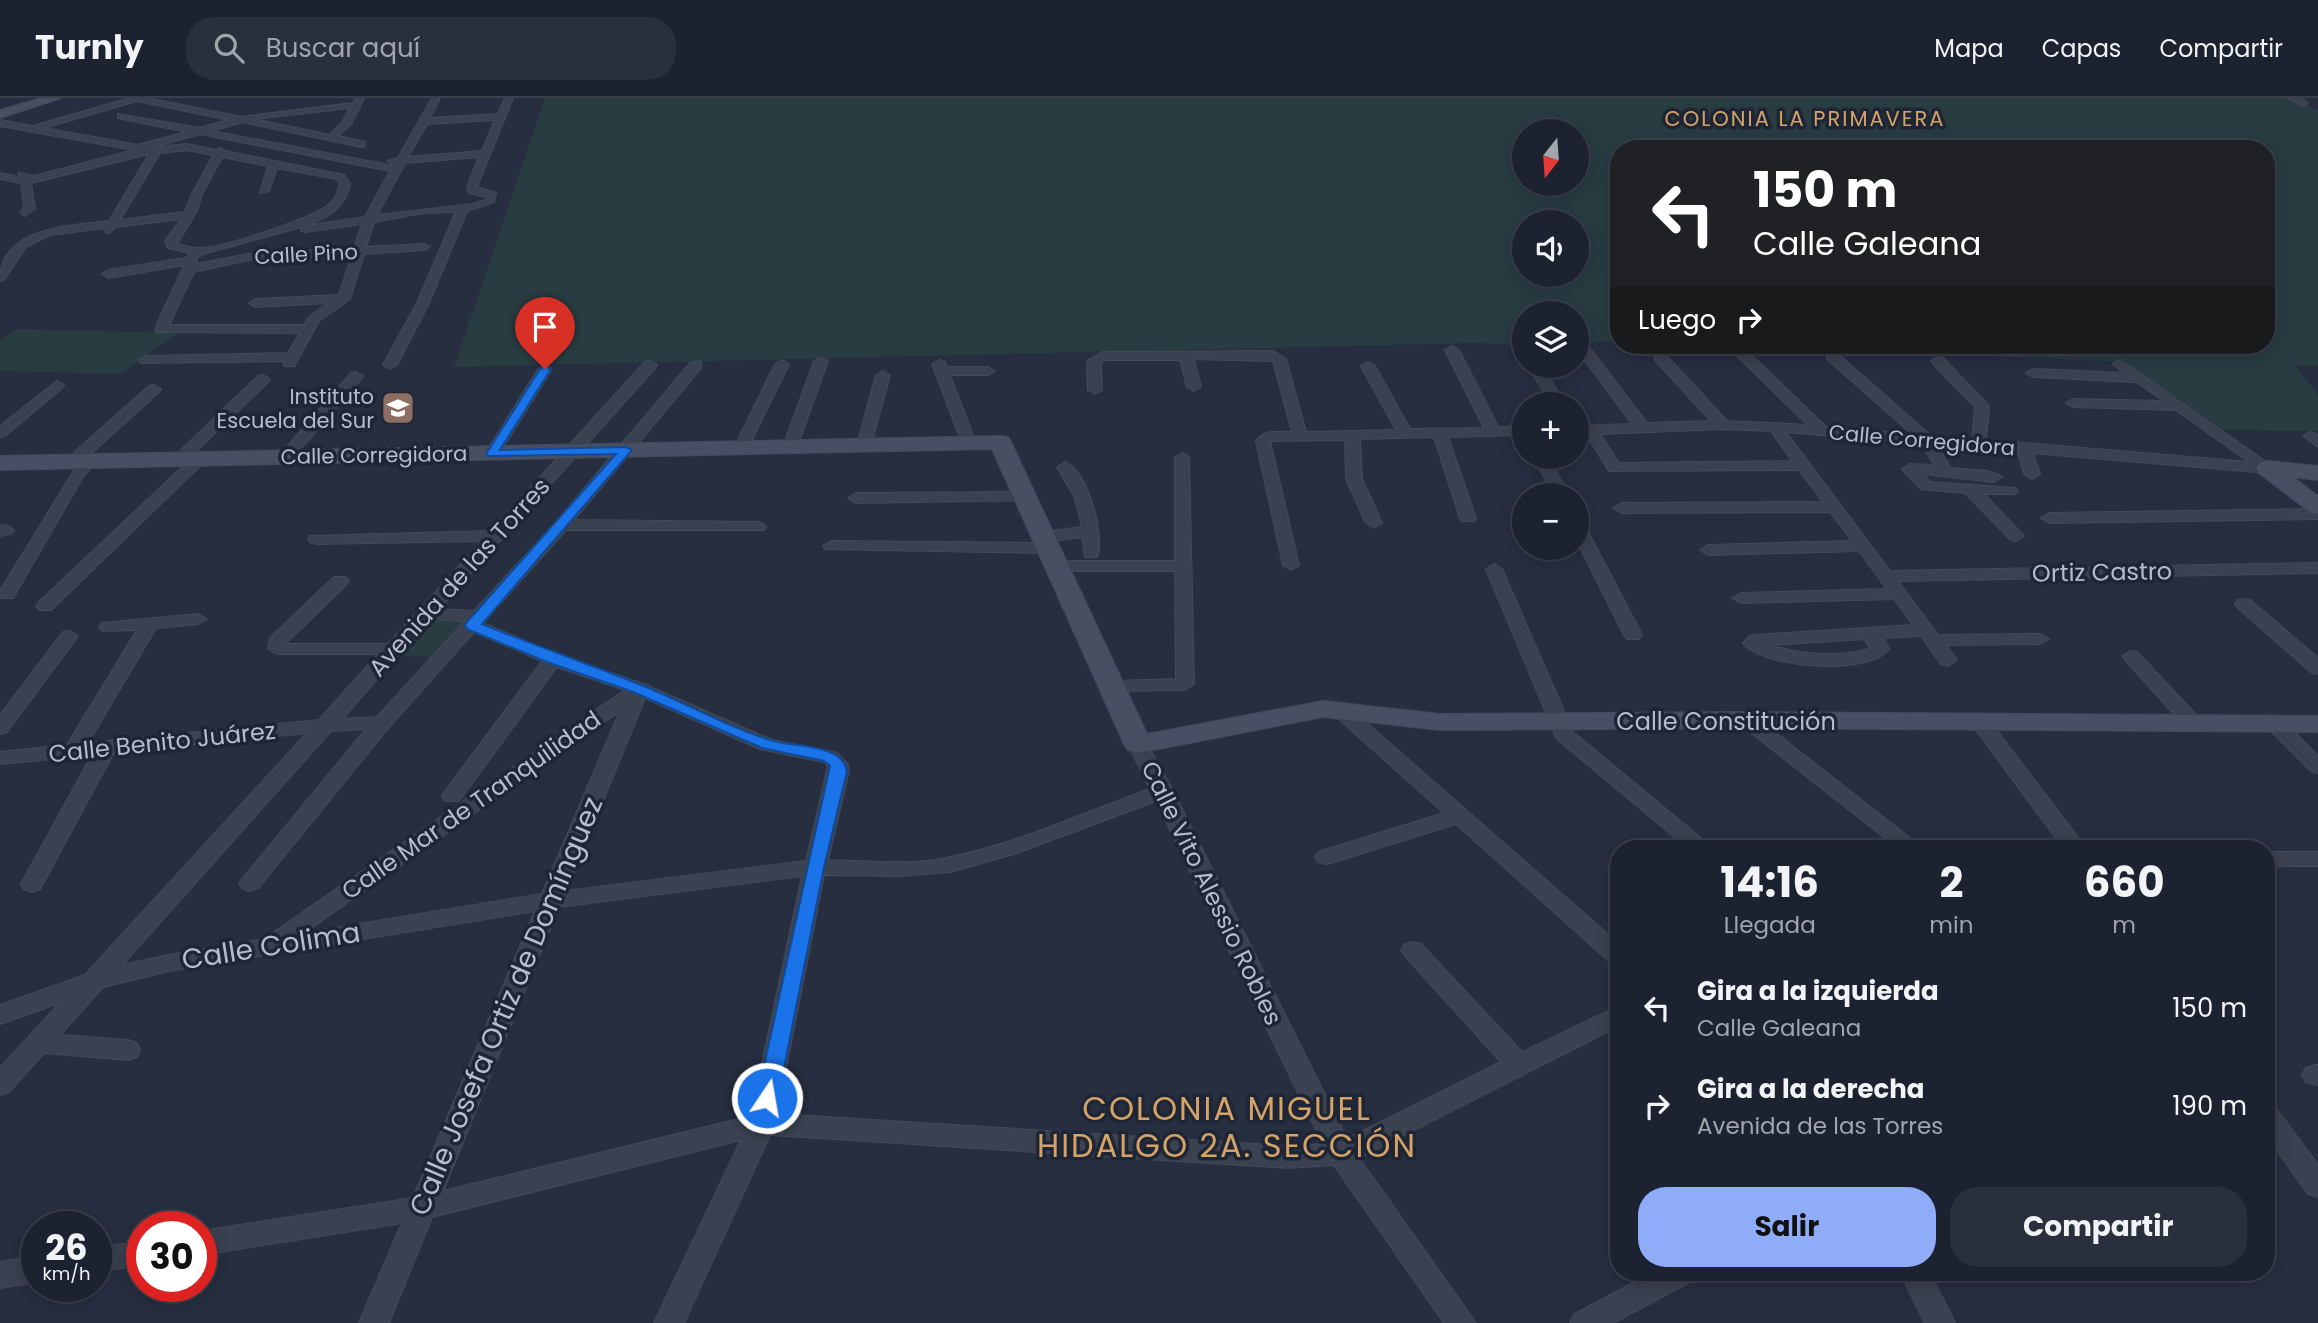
<!DOCTYPE html>
<html lang="es">
<head>
<meta charset="utf-8">
<style>
  body { margin:0; font-family:Poppins,sans-serif; background:#292f3c; color:#f1f3f6; height:100vh; display:flex; flex-direction:column; font-size:26px; white-space:nowrap }
  * { box-sizing:border-box; margin:0 }
  p { font-size:23px; color:#a0a4ab }
  .icon { flex:none; width:38px; height:38px; fill:none; stroke:currentColor; stroke-width:2; stroke-linecap:round; stroke-linejoin:round }
  .map { position:relative; flex:1; overflow:hidden }
  .drawer { position:absolute; left:1610px; top:742px; width:665px; height:441px; display:flex; flex-direction:column; background:#1c2230; border-radius:28px; box-shadow:0 4px 18px #0003,0 0 0 2px #3a3f4c }
  .drawer>* { flex:none }
  .top-card { position:absolute; left:1610px; top:42px; width:665px; height:214px; border-radius:28px; box-shadow:0 4px 18px #0003,0 0 0 2px #3a3f4c; background:#202124; color:#fff; overflow:hidden }
  .needle { width:46px; rotate:197deg }
  .buttons { position:absolute; left:1512px; top:21px; display:grid; gap:14px }
  .buttons a { display:grid; place-items:center; width:77px; height:77px; border-radius:50%; background:#1c2230; box-shadow:0 4px 18px #0003,0 0 0 2px #3a3f4c; font-size:35px }
  .speed { position:absolute; left:21px; top:1113px; display:flex; gap:14px; font-size:35px; font-weight:700; text-align:center }
  .speed>* { display:grid; place-content:center; width:91px; height:91px; border-radius:50%; background:#1c2230; box-shadow:0 4px 18px #0003,0 0 0 2px #3a3f4c; line-height:1 }
  .speed small { font-size:18px; font-weight:400 }
  .speed .limit { border:10px solid #d22; background:#fff; color:#111 }
  .pin { position:absolute; display:grid; place-items:center; width:60px; height:60px; color:#fff; margin:-72px -30px; border-radius:50% 50% 50% 0; rotate:-45deg; box-shadow:0 0 7px #0007 }
  .pin .icon { rotate:45deg }
  .me { position:absolute; width:77px; margin:-38px; rotate:12deg; stroke-linejoin:round; filter:drop-shadow(0 0 5px #0008) }
  .turn { display:flex; align-items:center; gap:24px; height:147px; padding:0 28px; font-size:32px }
  .turn .icon { width:91px; height:91px; stroke-width:2.5 }
  .turn b { display:block; font-size:49px; line-height:60px }
  .then { display:flex; align-items:center; height:66px; padding:0 28px; background:#0003; gap:14px; font-size:26px }
  .eta { display:flex; justify-content:space-evenly; align-items:center; height:119px; text-align:center }
  .eta b { font-size:42px; font-weight:700; line-height:49px }
  .action { display:flex; gap:14px; margin-top:auto; padding:14px 28px }
  .action a { flex:1; height:80px; border-radius:28px; background:#8eacf8; color:#111; font-size:28px; font-weight:700; line-height:80px; text-align:center }
  .action a+a { background:#292f3c; color:#f1f3f6 }
  ul { padding:0; list-style:none }
  li { display:flex; align-items:center; gap:21px; height:98px; padding:0 28px }
  li div { flex:1 }
  li b { display:block; font-size:26px }
  li em { font-style:normal }
  header { display:flex; align-items:center; gap:42px; box-sizing:border-box; height:98px; padding:0 35px; background:#1c2230; border-bottom:2px solid #3a3f4c }
  header strong { font-size:33px }
  nav { display:flex; gap:38px; margin-inline-start:auto; font-size:24px }
  .search { width:490px; height:63px; background:#292f3c; display:flex; align-items:center; gap:18px; box-sizing:border-box; padding:0 24px; border-radius:28px; color:#a0a4ab; font-size:26px }
  .map>svg:first-child { display:block }
  .green { fill:#283c41; fill-rule:evenodd }
  .lines { fill:none; stroke-linecap:round; stroke-linejoin:round }
  .street-casing { stroke:#434a59; stroke-width:2 }
  .secondary-casing { stroke:#434a59; stroke-width:2 }
  .street { fill:#3a4150; fill-rule:evenodd }
  .secondary { fill:#484f63; fill-rule:evenodd }
  .route { fill:#1a73e8; stroke:#114b97; stroke-width:2 }
  .labels { text-anchor:middle; dominant-baseline:central; stroke-width:7; stroke-linejoin:round; paint-order:stroke }
  .far-neighbourhood-label { font-size:21px; letter-spacing:2px; fill:#d5a267; stroke:#1e2635 }
  .far-street-label { font-size:21px; fill:#b6bccb; stroke:#1e2635 }
  .far-poi-label { font-size:21px; fill:#b6bccb; stroke:#1e2635; text-anchor:end }
  .street-label { font-size:24px; fill:#b6bccb; stroke:#1e2635 }
  .near-street-label { font-size:28px; fill:#b6bccb; stroke:#1e2635 }
  .near-neighbourhood-label { font-size:32px; letter-spacing:2px; fill:#d5a267; stroke:#1e2635 }
</style>
</head>
<body>
<header>
<strong>Turnly</strong>
<div class="search"><svg class="icon" aria-label="search" viewBox="0 0 24 24"><circle cx="10" cy="10" r="6"/><path d="M15 15l6 6"/></svg>Buscar aquí</div>
<nav><a>Mapa</a><a>Capas</a><a>Compartir</a></nav>
</header>
<div class="map">
<svg width="2318" height="1225" viewBox="0 0 2318 1225">
  <rect width="100%" height="100%" fill="#262e40"/>
  <g class="green">
    <path d="M545,0H2289L2318,12V268L2295,267L2318,297V333L2224,332L2122,264L1754,247H2266V51H1619V243L1577,245V215H1524V247L1476,245L454,269ZM1524,33H1577V86H1524ZM1524,124H1577V177H1524Z"/>
    <polygon points="18,231 178,235 120,276 0,273 0,242"/>
    <polygon points="429,520 468,522 435,559 395,558"/>
  </g>
  <g class="lines">
    <defs>
      <g id="street">
        <path d="M130,0H147L241,19L353,5L356,0H364L351,26L338,38L365,44V48L362,49L242,24L212,33L394,68L388,63L398,60L432,0H440L430,20L498,16L505,0H513L477,89L496,95L494,104L467,113L429,205L397,267L390,271L383,267L417,205L456,114L423,115L374,124L366,149L424,146L430,149L424,152L364,156L350,201L319,223L294,268H284L283,263L141,265L139,262L146,258L288,255L300,235L156,234L155,231L184,167L108,180L102,176L108,172L186,160L190,155L168,150L165,143L181,121L116,129L109,135L105,134L104,130L50,137L26,149L4,182L0,183C0,128 70,128 109,123L149,56L31,85L35,111L25,118L20,115L24,110L21,85L0,81V75L19,79V75L34,78L134,52L0,28V22L33,28ZM137,3L229,22L199,30L118,16V20L187,34L138,47L44,30ZM350,10L342,25L329,37L254,21ZM495,22L482,53L408,59L427,26ZM200,36L390,73L365,119L306,128C326,120 346,110 350,86L344,77L225,53L220,50L216,52L187,46L149,50ZM187,52L213,57L191,98L185,114L120,122L160,55ZM222,59L268,68L260,95L269,93L277,70L337,81L340,86C338,93 336,100 331,105C314,120 221,151 198,150C192,150 184,147 177,146L198,111L201,98ZM479,59L467,89L469,95L486,99L485,102L473,106L377,117L405,65ZM362,126L354,150L248,156L196,166L197,160L203,156L301,129V133L305,134ZM352,157L339,197L255,201L249,205L255,209L329,205L310,218L304,227H169L194,174L248,162Z"/>
        <polygon points="2288,0 2300,0 2308,5 2304,8"/>
        <path d="M1731,247H1741L1826,329L1912,336L1827,261V255H1837L1931,338L1972,341L1975,309L1933,266L1931,263L1938,259L1943,260L1989,308L1986,342L2249,364L2176,312L2073,309L2066,305L2073,301L2164,303L2136,284L2033,279L2026,275L2033,271L2124,275L2113,266L2120,262L2275,370L2267,375L2033,355L2040,376L2032,381L2024,376L2018,354L1937,347L1950,369C1965,374 1990,369 2002,379L1994,384L1923,376L1930,384L2015,390L2018,393L2015,396H1984L2024,438L2016,443L2010,441L1965,395L1921,391L1902,371L1910,366L1934,367L1922,346L1786,334L1890,473L2318,465V475L1898,483L1938,537L2040,536L2049,541L2040,546L1946,547L1957,562L1948,568L1941,566L1921,538L1883,540L1889,551C1870,578 1761,570 1743,545L1750,538L1756,537L1913,527L1894,501L1741,505L1732,500L1741,495L1887,491L1859,453L1708,457L1700,452L1708,447L1852,443L1830,414L1621,415L1613,410L1621,405L1823,404L1799,372L1609,373L1586,336H1577V328L1632,326L1577,252L1584,248L1589,249L1647,325L1711,323L1655,262V256H1665L1727,323L1808,327L1731,252ZM1723,331L1771,333L1792,363L1619,365L1600,336ZM1865,541L1870,551C1835,560 1802,556 1768,547Z"/>
        <path d="M1452,248L1459,252L1498,329H1524V337L1448,339L1476,420L1474,423H1462L1460,420L1434,339L1360,341L1362,381L1382,425L1374,430L1366,425L1346,381L1345,342L1270,343L1299,467L1291,472L1283,467L1256,343C1264,331 1278,334 1292,334L1273,263L1194,261L1201,289L1194,293L1187,289L1180,262H1105L1101,265L1102,292L1095,296L1088,292L1087,263L1102,254L1273,253L1286,261L1306,334L1396,332L1361,268L1368,264L1375,268L1410,331L1484,330L1445,252Z"/>
        <polygon points="821,259 828,263 797,349 790,353 785,352 783,349 814,263"/>
        <polygon points="782,262 789,266 748,350 746,353 736,353 734,350 775,266"/>
        <polygon points="939,262 944,263 947,269 988,269 995,273 988,277 950,277 976,345 974,348 969,349 962,345 932,266"/>
        <path d="M650,263L657,267L655,270L439,511L474,513L556,424L691,264H701V270L574,422L758,424L764,426L766,429L764,432H566L483,525L559,557L646,587L772,642L837,655L848,666L849,673L828,762C868,763 912,768 951,759C1019,745 1085,714 1150,691L1128,646L1131,642H1145L1173,693L1347,1041L1501,964L1405,858L1401,852L1405,846L1413,844L1421,846L1522,954L1619,908V928L1359,1060L1476,1225H1444L1334,1067L1288,1070L770,1037L684,1225H654L741,1042L432,1119L389,1225H359L402,1125L201,1157V1133L413,1100L535,813L169,873L103,889L60,937L128,942L137,945L140,952L137,959L128,962L44,955L9,994L0,997V970L60,905L0,926V907L85,877L307,635L114,654L40,791L32,794L24,791L21,786L92,657L0,666V654L67,647L137,532L102,533L99,529L102,525L198,516L207,521L198,526L156,530L88,645L319,622L378,556H277L268,551L270,540L334,479H346L349,483L346,487L285,546H388L482,443L316,446L310,444L308,441L310,438L491,433L645,264ZM430,521L465,523L377,619L342,621ZM474,534L542,563L445,693L442,698L445,703H459L557,569L625,592L264,841L169,857L122,867L331,633L366,631L239,785L242,790L250,793L258,790L389,629ZM645,600L760,651L824,664L828,668L806,763L566,793ZM620,613L542,796L304,835ZM1156,703L1323,1046L1288,1048L777,1016L824,777L899,778L950,774L1017,755ZM802,778L751,1018L443,1093L559,809Z"/>
        <polygon points="545,267 552,271 499,356 492,360 487,359 485,356 538,271"/>
        <polygon points="1528,268 1542,268 1565,306 1551,306"/>
        <polygon points="883,273 890,277 871,347 869,350 859,350 857,347 876,277"/>
        <polygon points="356,274 363,278 361,281 291,362 281,362 279,359 281,356 351,275"/>
        <polygon points="263,277 270,281 268,284 185,364 175,364 173,361 175,358 258,278"/>
        <polygon points="57,283 64,287 62,290 5,338 0,339 0,328"/>
        <polygon points="154,287 161,291 159,294 86,360 95,360 98,363 84,377 13,500 1,500 0,493 78,366 68,366 65,363 68,360 149,288"/>
        <polygon points="2310,334 2318,337 2318,349 2303,338"/>
        <polygon points="1182,355 1189,359 1194,586 1185,592 1107,593 1105,589 1107,585 1114,583 1176,581 1175,473 1057,473 1049,468 1057,463 1175,463 1175,359"/>
        <polygon points="200,356 205,357 207,360 205,363 51,512 39,512 36,508 39,504 195,357"/>
        <polygon points="1534,359 1548,359 1569,397 1553,397"/>
        <path d="M1065,364C1087,370 1106,440 1097,459H1085L1082,439L1043,444L1035,439L1043,434L1082,429L1075,400L1057,369Z"/>
        <polygon points="1025,394 1031,396 1033,399 1031,402 856,405 848,400 856,395"/>
        <polygon points="2318,411 2318,421 2049,425 2041,420 2049,415"/>
        <polygon points="1577,423 1585,428 1642,537 1639,541 1627,541 1624,537 1577,443"/>
        <polygon points="6,427 14,432 12,435 0,438 0,428"/>
        <polygon points="831,443 1048,445 1056,450 1048,455 825,451 823,448"/>
        <polygon points="1494,466 1502,471 1573,634 1714,751 1689,751 1557,641 1486,471"/>
        <polygon points="2244,501 2250,502 2318,560 2318,576 2311,574 2238,510 2235,506 2238,502"/>
        <polygon points="69,533 78,538 7,634 0,636 0,617 63,534"/>
        <polygon points="2131,553 2137,554 2199,620 2202,624 2199,628 2185,628 2125,562 2122,558"/>
        <polygon points="1339,605 1346,607 1619,846 1619,867 1611,865 1456,726 1334,764 1326,766 1318,764 1315,759 1318,754 1444,715 1332,615 1329,611"/>
        <polygon points="1747,616 1754,618 1924,751 1899,751 1740,626 1737,622 1740,618"/>
        <polygon points="1980,618 1987,620 2087,751 2064,751 1970,624"/>
        <polygon points="2275,620 2282,622 2318,658 2318,675 2311,673 2268,630 2265,626 2268,622"/>
        <rect x="2266" y="754" width="52" height="14"/>
        <polygon points="2315,967 2318,967 2318,987 2306,984 2302,977 2306,970"/>
        <polygon points="2266,1006 2275,1009 2318,1067 2318,1099 2308,1096 2266,1037"/>
        <polygon points="142,1143 142,1167 96,1174 96,1150"/>
        <polygon points="37,1158 37,1184 0,1190 0,1164"/>
        <polygon points="1654,1174 1696,1174 1692,1183 1613,1225 1570,1225 1575,1216"/>
        <polygon points="1900,1174 1929,1174 1955,1225 1925,1225"/>
      </g>
      <g id="secondary">
        <polygon points="41,0 61,0 0,20 0,12"/>
        <polygon points="1000,338 1008,339 1011,344 1147,636 1323,603 1440,616 1747,614 2318,618 2318,634 1747,630 1440,632 1323,619 1138,655 1128,652 1124,646 992,351 0,372 0,358"/>
        <polygon points="2267,363 2318,368 2318,382 2293,379 2318,398 2318,416 2310,414 2259,375 2256,370 2259,365"/>
      </g>
    </defs>
    <use href="#street" class="street-casing"/>
    <use href="#secondary" class="secondary-casing"/>
    <use href="#street" class="street"/>
    <use href="#secondary" class="secondary"/>
  </g>
  <path class="route" d="M545,268L551,271L500,352L626,349L632,352L482,526C536,548 592,567 646,589C686,605 733,632 774,643C794,649 843,646 847,673L824,769L778,1000L775,1006L767,1009L760,1006L757,1000L830,668L824,663L762,650L633,594L547,564L467,531L465,527L467,524L616,356L487,358L486,356L540,271Z"/>
  <defs>
    <symbol id="school-square" viewBox="-11 -11 22 22"><rect x="-9" y="-9" width="18" height="18" rx="4" fill="#8d6e63" stroke="#1e2635"/><path d="M0-5L7-2L0 1L-7-2ZM-4 1L0 2.5L4 1V4Q0 6-4 4Z" fill="#fff"/></symbol>
  </defs>
  <g fill-rule="evenodd">
    <use href="#school-square" x="379" y="291" width="38" height="38"/>
  </g>
  <g class="labels">
    <g class="far-neighbourhood-label">
      <text x="1805" y="20">COLONIA LA PRIMAVERA</text>
    </g>
    <g class="far-street-label">
      <text transform="translate(306 156) rotate(-3)">Calle Pino</text>
      <text transform="translate(1922 342) rotate(5)">Calle Corregidora</text>
      <text transform="translate(374 357) rotate(-1)">Calle Corregidora</text>
    </g>
    <g class="far-poi-label">
      <text x="374" y="298">Instituto<tspan x="374" dy="24">Escuela del Sur</tspan></text>
    </g>
    <g class="street-label">
      <text transform="translate(2102 474) rotate(-1)">Ortiz Castro</text>
      <text transform="translate(459 479) rotate(-48)">Avenida de las Torres</text>
      <text x="1726" y="623">Calle Constitución</text>
      <text transform="translate(162 644) rotate(-6)">Calle Benito Juárez</text>
      <text transform="translate(471 707) rotate(-35)">Calle Mar de Tranquilidad</text>
      <text transform="translate(1212 795) rotate(64)">Calle Vito Alessio Robles</text>
    </g>
    <g class="near-street-label">
      <text transform="translate(271 848) rotate(-9)">Calle Colima</text>
      <text transform="translate(506 908) rotate(-67)">Calle Josefa Ortiz de Domínguez</text>
    </g>
    <g class="near-neighbourhood-label">
      <text x="1227" y="1010">COLONIA MIGUEL<tspan x="1227" dy="37">HIDALGO 2A. SECCIÓN</tspan></text>
    </g>
  </g>
</svg>
<div class="buttons">
<a><svg class="needle" viewBox="-14 -14 28 28"><path d="M0-13l5 13h-10z" fill="#e53935"/><path d="M0 13l5-13h-10z" fill="#a0a4ab"/></svg></a>
<a><svg class="icon" aria-label="sound" viewBox="0 0 24 24"><path d="M4 9h4l5-4v14l-5-4H4zM17 9q2 3 0 6"/></svg></a>
<a><svg class="icon" aria-label="layers" viewBox="0 0 24 24"><path d="M12 4l9 5-9 5-9-5zM3 14l9 5 9-5"/></svg></a>
<a>+</a>
<a>−</a>
</div>
<div class="speed"><div>26<small>km/h</small></div><div class="limit">30</div></div>
<div class="pin" style="left:545px;top:271px;background:#d93025"><svg class="icon" aria-label="arrive" viewBox="0 0 24 24"><path d="M6 21V4h12l-3 4 3 4H6"/></svg></div>
<svg class="me" style="left:767px;top:1000px" viewBox="-20 -20 40 40"><circle r="17" fill="#1a73e8" stroke="#fff" stroke-width="3"/><path d="M0-11L8 9 0 5-8 9z" fill="#fff"/></svg>
<div class="top-card">
<div class="turn"><svg class="icon" aria-label="left" viewBox="0 0 24 24"><path d="M17 20v-9H6M10 6l-5 5 5 5"/></svg><div><b>150 m</b>Calle Galeana</div></div>
<div class="then">Luego<svg class="icon" aria-label="right" viewBox="0 0 24 24"><path d="M7 20v-9h11M14 6l5 5-5 5"/></svg></div>
</div>
<section class="drawer">
<div class="eta">
<div><b>14:16</b><p>Llegada</p></div>
<div><b>2</b><p>min</p></div>
<div><b>660</b><p>m</p></div>
</div>
<ul>
<li><svg class="icon" aria-label="left" viewBox="0 0 24 24"><path d="M17 20v-9H6M10 6l-5 5 5 5"/></svg><div><b>Gira a la izquierda</b><p>Calle Galeana</p></div><em>150 m</em></li>
<li><svg class="icon" aria-label="right" viewBox="0 0 24 24"><path d="M7 20v-9h11M14 6l5 5-5 5"/></svg><div><b>Gira a la derecha</b><p>Avenida de las Torres</p></div><em>190 m</em></li>
</ul>
<div class="action"><a>Salir</a><a>Compartir</a></div>
</section>
</div>
</body>
</html>
